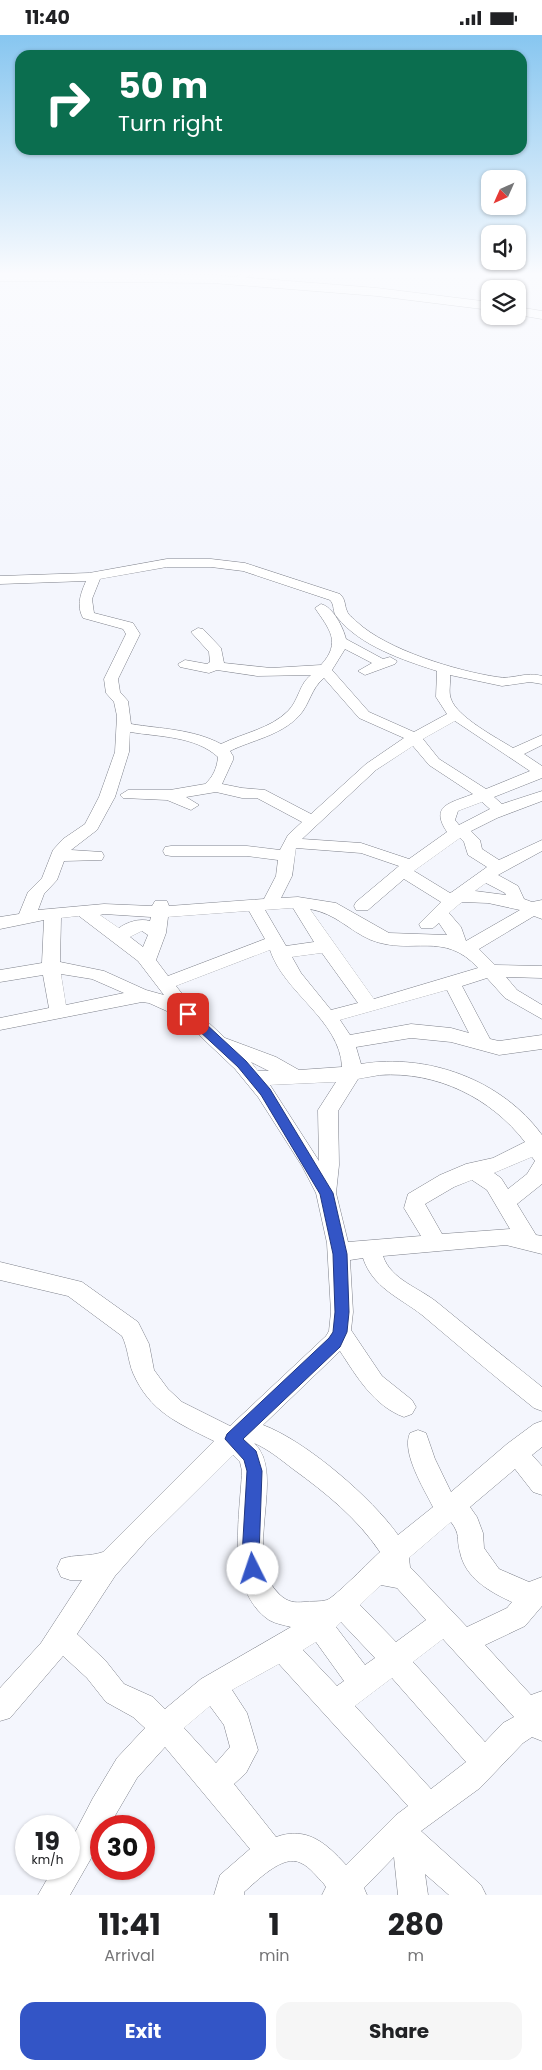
<!DOCTYPE html>
<html lang="en">
<head>
<meta charset="utf-8">
<style>
  body { margin:0; font-family:Poppins,sans-serif; background:#f6f6f6; color:#202124; height:100vh; display:flex; flex-direction:column; font-size:19px; white-space:nowrap }
  * { box-sizing:border-box; margin:0 }
  p { font-size:16px; color:#757577 }
  .icon { flex:none; width:28px; height:28px; fill:none; stroke:currentColor; stroke-width:2; stroke-linecap:round; stroke-linejoin:round }
  .map { position:relative; height:1860px; overflow:hidden }
  .panel { display:flex; flex-direction:column; background:#fff; flex:1 }
  .panel>* { flex:none }
  .guide { position:absolute; left:15px; top:15px; width:512px; height:105px; border-radius:15px; box-shadow:0 1px 4px #0004; background:#0b6e4f; color:#fff; overflow:hidden }
  .needle { width:32px; rotate:225deg }
  .controls { position:absolute; left:481px; top:135px; display:grid; gap:10px }
  .controls a { display:grid; place-items:center; width:45px; height:45px; border-radius:10px; background:#fff; box-shadow:0 1px 4px #0004; font-size:25px }
  .speed { position:absolute; left:15px; top:1780px; display:flex; gap:10px; font-size:25px; font-weight:700; text-align:center }
  .speed>* { display:grid; place-content:center; width:65px; height:65px; border-radius:50%; background:#fff; box-shadow:0 1px 4px #0004; line-height:1 }
  .speed small { font-size:12px; font-weight:400 }
  .speed .limit { border:8px solid #d22; background:#fff; color:#111 }
  .pin { position:absolute; display:grid; place-items:center; width:42px; height:42px; color:#fff; margin:-21px; border-radius:10px; box-shadow:0 2px 8px #0006 }
  .me { position:absolute; width:55px; margin:-28px; rotate:356deg; stroke-linejoin:round; filter:drop-shadow(0 0 4px #0008) }
  .turn { display:flex; align-items:center; gap:18px; height:105px; padding:0 20px; font-size:22px }
  .turn .icon { width:65px; height:65px; stroke-width:2.5 }
  .turn b { display:block; font-size:35px; line-height:42px }
  .eta { display:flex; justify-content:space-evenly; align-items:center; height:85px; text-align:center }
  .eta b { font-size:30px; font-weight:700; line-height:35px }
  .primary-button { display:flex; gap:10px; margin-top:auto; padding:10px 20px }
  .primary-button a { flex:1; height:58px; border-radius:15px; background:#3355c6; color:#fff; font-size:20px; font-weight:700; line-height:58px; text-align:center }
  .primary-button a+a { background:#f6f6f6; color:#202124 }
  .status { display:flex; justify-content:space-between; align-items:center; height:35px; padding:0 25px; background:#fff; direction:ltr }
  .status svg { height:14px; fill:currentColor }
  .map>svg:first-child { display:block }
  .lines { fill:none; stroke-linecap:round; stroke-linejoin:round }
  .minor-casing { stroke:#7d808a; stroke-width:1 }
  .trunk-casing { stroke:#7d808a; stroke-width:1 }
  .minor { fill:#fff; fill-rule:evenodd }
  .trunk { fill:#fff; fill-rule:evenodd }
  .route { fill:#3355c6; stroke:#213781 }
</style>
</head>
<body>
<div class="status"><b>11:40</b><svg viewBox="0 0 49 12"><path d="M0 12V9h3v3zM5 12V6h3v6zM10 12V3h3v9zM15 12V0h3v12zM26 1h20v11H26zM47 4h2v5h-2z"/></svg></div>
<div class="map">
<svg width="542" height="1860" viewBox="0 0 542 1860">
  <rect width="100%" height="100%" fill="#f4f6fd"/>
  <g class="lines">
    <defs>
      <g id="minor">
        <polygon points="243,238 254,238 238,247 231,245"/>
        <path d="M167,524H211L245,528L340,559C346,565 344,569 347,576C348,580 354,584 357,587C387,615 457,636 497,642C513,645 526,636 542,641V649L530,647L502,651L450,640C451,648 448,656 451,664C457,682 497,703 513,713L542,700V710L524,719L542,731V743L494,762L502,769L542,756V766L497,783L471,796L480,805L482,814L499,825L542,805V816L498,840L518,851L524,864L532,867L542,865V884L534,881L479,914L495,930L542,931V943L506,942L517,955L542,970V984L505,963L487,943L462,951L490,1004L499,1006L542,1000V1014L499,1020L451,1007L411,1003L356,1012L361,1029C428,1018 502,1045 542,1100V1149L517,1169L536,1200L542,1201V1219L506,1210L383,1221C391,1245 420,1253 438,1268C472,1296 507,1324 542,1352V1376L534,1373C496,1343 459,1311 422,1280C399,1262 373,1253 363,1223L350,1225L353,1277L351,1295L382,1341L412,1365L416,1372L412,1379L404,1382C374,1371 357,1342 340,1316L263,1390C306,1406 372,1463 398,1500L433,1472C424,1454 401,1417 410,1398L418,1395L426,1398L435,1424L451,1457L507,1409L534,1389L542,1386V1412L532,1420L542,1431V1460L533,1457L515,1434L470,1472L477,1482L483,1498L484,1513L499,1534L529,1547L542,1542V1571L525,1591L485,1610L531,1660L542,1656V1706L532,1702L523,1708L480,1753L421,1796L481,1850L486,1860H449L425,1839L428,1860H398L394,1822L364,1853L367,1860H322L326,1852L324,1849C317,1842 310,1832 301,1828C283,1818 256,1847 244,1857V1860H214L220,1840L250,1814L165,1712L137,1743L109,1791H101V1806L70,1860H38L53,1834H69V1809L93,1763L117,1723L145,1693L133,1682L106,1667L87,1643L63,1621L10,1683L0,1686V1653L41,1608L82,1545H70L61,1542L57,1533L61,1524C75,1519 89,1522 103,1517L214,1406C178,1388 150,1377 133,1338C128,1326 128,1313 122,1301L68,1261L0,1245V1227L82,1247L138,1287L149,1309L154,1335L168,1354L182,1367L230,1391L326,1301L329,1296L331,1277L327,1208L316,1158L302,1131L258,1062L235,1034L180,982L149,968L142,967L0,995V983L49,973L43,940L0,947V935L42,928L44,885L0,894V882L19,879L28,857L42,843L53,815L63,804L85,789L99,762L115,717L117,681L114,667L106,658L104,644L126,599L123,594L83,583C76,570 81,558 86,546L0,549V541L89,538ZM167,532H211L243,536L330,565C335,570 332,577 337,582C360,611 403,625 437,636L436,662L447,679L414,697L369,677L332,635L345,614L372,628L358,636L365,640L395,629L397,626L390,622L383,624L346,604C343,592 333,572 321,569L315,573C329,594 342,607 321,630L271,633L224,628L221,613L203,594L198,593L191,597L209,617L210,627L207,629L185,625L178,629L180,632L209,638L217,635L257,641L311,640C299,649 299,665 288,676C270,694 243,698 221,709C193,694 161,694 131,689L128,666L120,657L118,644L140,599L133,588L94,578L92,564L100,544ZM324,643L359,683L404,703L366,729L311,779L265,755L242,753L222,749L233,725V721L230,716C252,705 280,701 299,681C310,669 311,653 324,643ZM455,686L530,736L486,754L439,724L423,704ZM130,697C160,702 195,701 218,722C217,733 213,742 205,749L170,755H128L120,760L123,763L167,765L191,775L199,770L186,762L216,757L242,763H257L302,787L288,800L280,815L247,811H171L165,812L163,816L165,820L171,821H247L278,825L276,841L264,864L169,871L167,866H155L152,871L104,869L38,875L44,859L57,845L64,826L102,825L104,821L102,817L71,815L97,795L115,762L129,717ZM413,711L429,730L473,759C451,768 429,770 447,797L409,824L361,808L302,804L376,735ZM482,767L490,774L459,790L455,785L458,776ZM460,803L464,807L468,820L487,832L452,857L450,858L414,836ZM296,813L361,818L399,831L356,867L354,871L356,875H368L404,844L441,867L419,889L421,893H433L439,888L447,900L389,898L336,868L298,862L281,863L292,841ZM486,848L505,858L506,860L475,856ZM462,867L488,868L520,875L466,906L461,892L449,878ZM293,873L314,907L286,911L265,875ZM310,874C337,879 348,895 371,905C412,921 444,895 478,933L374,964ZM249,876L265,904L168,941L156,925L166,898L168,882ZM100,880L104,879L151,882L150,886C140,883 127,887 119,893ZM79,881L138,926L164,960L146,955L104,936L60,927L61,883ZM142,896L148,900L143,912L130,902ZM270,915C284,958 340,985 342,1032L299,1035L276,1022L225,1003L194,974L176,951ZM322,918L358,968L331,975L301,938L292,922ZM61,939L92,944L124,958L66,970ZM447,955L469,998L451,993L411,989L350,1000L340,985ZM251,1027L269,1036H258ZM380,1040C437,1036 491,1063 525,1107L493,1123L466,1129L440,1140L408,1159L404,1173L421,1201L348,1207L336,1158L339,1130L338,1076L358,1044ZM336,1047L318,1075L319,1126L270,1050ZM532,1122L535,1126L527,1139L508,1154L501,1143L494,1138ZM472,1145L487,1155L510,1194L442,1199L425,1169L454,1152ZM254,1408C268,1414 280,1424 293,1434C326,1458 357,1483 380,1517C371,1525 335,1562 327,1565C321,1567 311,1566 304,1567C294,1568 288,1567 280,1560C240,1524 288,1438 254,1408ZM233,1420L240,1427L242,1436C240,1481 225,1555 269,1585C276,1589 284,1590 291,1592L201,1644L165,1674L153,1662L124,1649L105,1625L77,1599L115,1541L146,1506ZM451,1487C461,1500 456,1503 460,1517C465,1543 490,1557 512,1567L507,1573L467,1592L410,1532L409,1523ZM381,1550L397,1553L426,1585L396,1607L360,1570ZM341,1587L375,1623L365,1630L336,1592ZM443,1604L514,1682L503,1688L485,1707L413,1627ZM316,1607L344,1646L337,1651L303,1615ZM279,1629L408,1771L396,1780L346,1830C326,1808 307,1791 276,1802L234,1749L246,1738L258,1715L247,1678L232,1655ZM392,1643L466,1727L431,1754L355,1671ZM210,1671L224,1690L230,1712L216,1728L184,1693Z"/>
      </g>
      <g id="trunk">
        <polygon points="0,238 213,240 377,253 490,267 490,275 377,261 213,248 0,246"/>
        <polygon points="518,272 542,276 542,284 518,280"/>
      </g>
    </defs>
    <use href="#minor" class="minor-casing"/>
    <use href="#trunk" class="trunk-casing"/>
    <use href="#minor" class="minor"/>
    <use href="#trunk" class="trunk"/>
  </g>
  <linearGradient id="sky" x2="0" y2="1"><stop stop-color="#87c6f0"/><stop offset="0.48" stop-color="#fafbfe"/><stop offset="1" stop-color="#fafbfe" stop-opacity="0"/></linearGradient>
  <rect width="542" height="498" fill="url(#sky)"/>
  <polygon class="route" points="188,974 192,976 246,1026 270,1054 333,1158 347,1219 349,1277 347,1297 340,1312 243,1404 256,1416 262,1436 259,1521 261,1534 259,1539 253,1542 247,1539 242,1521 247,1436 244,1425 225,1404 227,1399 329,1303 333,1297 335,1277 333,1219 320,1159 261,1060 238,1032 184,982 182,979"/>
</svg>
<div class="controls">
<a><svg class="needle" viewBox="-14 -14 28 28"><path d="M0-13l5 13h-10z" fill="#e53935"/><path d="M0 13l5-13h-10z" fill="#757577"/></svg></a>
<a><svg class="icon" aria-label="sound" viewBox="0 0 24 24"><path d="M4 9h4l5-4v14l-5-4H4zM17 9q2 3 0 6"/></svg></a>
<a><svg class="icon" aria-label="layers" viewBox="0 0 24 24"><path d="M12 4l9 5-9 5-9-5zM3 14l9 5 9-5"/></svg></a>
</div>
<div class="speed"><div>19<small>km/h</small></div><div class="limit">30</div></div>
<div class="pin" style="left:188px;top:979px;background:#d93025"><svg class="icon" aria-label="arrive" viewBox="0 0 24 24"><path d="M6 21V4h12l-3 4 3 4H6"/></svg></div>
<svg class="me" style="left:253px;top:1534px" viewBox="-20 -20 40 40"><circle r="19" fill="#fff"/><path d="M0-13L10 11 0 6-10 11z" fill="#3355c6"/></svg>
<div class="guide">
<div class="turn"><svg class="icon" aria-label="right" viewBox="0 0 24 24"><path d="M7 20v-9h11M14 6l5 5-5 5"/></svg><div><b>50 m</b>Turn right</div></div>
</div>
</div>
<section class="panel">
<div class="eta">
<div><b>11:41</b><p>Arrival</p></div>
<div><b>1</b><p>min</p></div>
<div><b>280</b><p>m</p></div>
</div>
<div class="primary-button"><a>Exit</a><a>Share</a></div>
</section>
</body>
</html>
